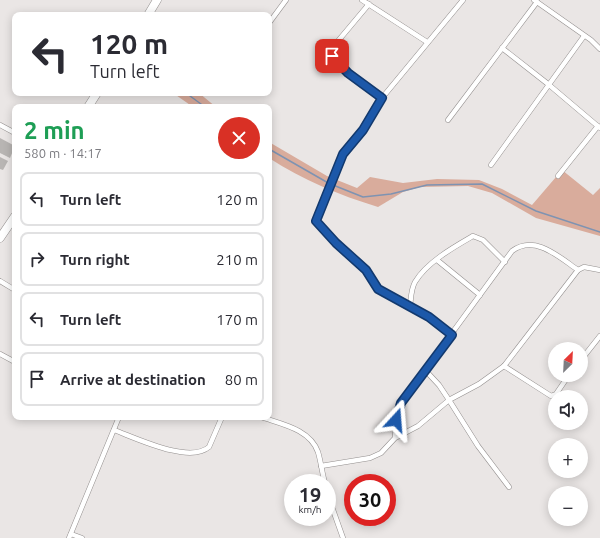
<!DOCTYPE html>
<html lang="en">
<head>
<meta charset="utf-8">
<style>
  body { margin:0; font-family:Ubuntu,sans-serif; background:#f7f7f7; color:#2b2b33; height:100vh; display:flex; flex-direction:column; font-size:15px; white-space:nowrap }
  * { box-sizing:border-box; margin:0 }
  p { font-size:13px; color:#7c7c81 }
  .icon { flex:none; width:22px; height:22px; fill:none; stroke:currentColor; stroke-width:2; stroke-linecap:round; stroke-linejoin:round }
  .map { position:relative; flex:1; overflow:hidden }
  .panel { position:absolute; left:12px; top:104px; width:260px; height:316px; display:flex; flex-direction:column; background:#fff; border-radius:8px; box-shadow:0 2px 10px #0003 }
  .panel>* { flex:none }
  .top-card { position:absolute; left:12px; top:12px; width:260px; height:84px; border-radius:8px; box-shadow:0 2px 10px #0003; background:#fff; color:#2b2b33; overflow:hidden }
  .needle { width:26px; rotate:24deg }
  .tools { position:absolute; left:548px; top:342px; display:grid; gap:8px }
  .tools a { display:grid; place-items:center; width:40px; height:40px; border-radius:50%; background:#fff; box-shadow:0 2px 10px #0003; font-size:20px }
  .speed { position:absolute; left:284px; top:474px; display:flex; gap:8px; font-size:20px; font-weight:700; text-align:center }
  .speed>* { display:grid; place-content:center; width:52px; height:52px; border-radius:50%; background:#fff; box-shadow:0 2px 10px #0003; line-height:1 }
  .speed small { font-size:10px; font-weight:400 }
  .speed .limit { border:6px solid #d22; background:#fff; color:#111 }
  .pin { position:absolute; display:grid; place-items:center; width:34px; height:34px; color:#fff; margin:-17px; border-radius:8px; box-shadow:0 2px 6px #0006 }
  .me { position:absolute; width:44px; margin:-22px; rotate:19deg; stroke-linejoin:round; filter:drop-shadow(0 0 3px #0008) }
  .turn { display:flex; align-items:center; gap:14px; height:84px; padding:0 12px; font-size:18px }
  .turn .icon { width:52px; height:52px; stroke-width:2.5 }
  .turn b { display:block; font-size:28px; line-height:34px }
  .round { display:grid; place-items:center; flex:none; width:42px; height:42px; border-radius:21px; background:#f7f7f7 }
  .head { display:flex; align-items:center; justify-content:space-between; height:68px; padding:0 12px }
  h1 { font-size:24px; font-weight:700; line-height:30px; color:#1e9e55 }
  ul { padding:0; list-style:none }
  li { display:flex; align-items:center; gap:12px; height:54px; margin:0 8px 6px; padding:0 4px; border:2px solid #e1e1e2; border-radius:8px }
  li div { flex:1 }
  li b { display:block; font-size:15px }
  li em { font-style:normal }
  .map>svg:first-child { display:block }
  .green { fill:#d9ac9c }
  .lines { fill:none; stroke-linecap:round; stroke-linejoin:round }
  .stream { stroke:#7e93b2; stroke-width:1.5 }
  .building { fill:#b8b5b3 }
  .street-casing { stroke:#938f8e; stroke-width:5.5 }
  .highway-casing { stroke:#938f8e; stroke-width:9 }
  .street { stroke:#fff; stroke-width:4.5 }
  .highway { stroke:#fff; stroke-width:8 }
  .route-casing { stroke:#12396e; stroke-width:10 }
  .route { stroke:#1c58a9; stroke-width:7 }
</style>
</head>
<body>
<div class="map">
<svg width="600" height="538" viewBox="0 0 600 538">
  <rect width="100%" height="100%" fill="#eae6e5"/>
  <g class="green">
    <polygon points="173,93 199,93 216,107 193,107"/>
    <path d="M269,142L327,176L357,188L370,177L403,183L437,179L479,180L502,189L532,205L562,170L593,195L600,188V236L536,218L492,193L468,186L420,187L403,192L378,207C339,195 303,180 269,158Z"/>
  </g>
  <g class="lines">
    <g class="stream">
      <polyline points="186,93 205,107"/>
      <polyline points="269,149 330,184"/>
      <polyline points="333,185 363,197 391,194 427,185 482,184 536,211 600,232"/>
    </g>
  </g>
  <g class="building">
    <polygon points="0,138 15,146 10,158 0,153"/>
    <polygon points="0,157 8,161 3,170 0,169"/>
  </g>
  <g class="lines">
    <defs>
      <g id="street">
        <polyline points="362,0 427,42"/>
        <polyline points="534,0 591,40 600,49"/>
        <polyline points="369,4 338,41 332,56 348,73 382,98"/>
        <polyline points="269,23 286,0"/>
        <polyline points="502,48 548,84 600,128"/>
        <polyline points="448,120 537,2"/>
        <polyline points="0,125 15,133"/>
        <polyline points="491,165 584,36"/>
        <polyline points="558,176 598,126"/>
        <polyline points="437,260 480,295"/>
        <polyline points="0,281 15,290"/>
        <path d="M410,306C411,298 411,289 415,282C427,262 454,247 473,236L483,240L505,262"/>
        <polyline points="452,335 429,317 378,289 366,270 336,243 316,219 328,194 343,154 363,130 382,98 463,0"/>
        <polyline points="0,354 15,362"/>
        <polyline points="581,360 600,336"/>
        <polyline points="504,366 551,396 556,394 569,375"/>
        <path d="M425,370L512,251C535,234 559,257 578,270"/>
        <path d="M261,417C281,424 310,429 318,452C321,462 322,473 325,483"/>
        <path d="M114,430C136,438 189,464 209,447L222,417"/>
        <path d="M321,466L370,458L381,453L395,438L418,426L449,400L439,385L425,370C404,396 396,404 395,438"/>
        <polyline points="509,487 478,446 449,400 479,384 504,366 578,270 584,267 600,270"/>
        <polyline points="327,493 343,538"/>
        <polyline points="71,534 82,538"/>
        <polyline points="69,538 119,417"/>
      </g>
      <g id="highway">
        <polyline points="148,15 157,0"/>
        <polyline points="88,107 97,93"/>
        <polyline points="0,238 15,216"/>
      </g>
    </defs>
    <use href="#street" class="street-casing"/>
    <use href="#highway" class="highway-casing"/>
    <use href="#street" class="street"/>
    <use href="#highway" class="highway"/>
  </g>
  <g class="lines">
    <defs>
      <polyline id="route" points="332,56 348,73 382,98 363,130 343,154 316,221 336,243 366,270 378,289 429,317 452,335 401,403 396,420"/>
    </defs>
    <use href="#route" class="route-casing"/>
    <use href="#route" class="route"/>
  </g>
</svg>
<div class="tools">
<a><svg class="needle" viewBox="-14 -14 28 28"><path d="M0-13l5 13h-10z" fill="#e53935"/><path d="M0 13l5-13h-10z" fill="#7c7c81"/></svg></a>
<a><svg class="icon" aria-label="sound" viewBox="0 0 24 24"><path d="M4 9h4l5-4v14l-5-4H4zM17 9q2 3 0 6"/></svg></a>
<a>+</a>
<a>−</a>
</div>
<div class="speed"><div>19<small>km/h</small></div><div class="limit">30</div></div>
<div class="pin" style="left:332px;top:56px;background:#d93025"><svg class="icon" aria-label="arrive" viewBox="0 0 24 24"><path d="M6 21V4h12l-3 4 3 4H6"/></svg></div>
<svg class="me" style="left:396px;top:420px" viewBox="-20 -20 40 40"><path d="M0-17L14 15 0 8-14 15z" fill="#1c58a9" stroke="#fff" stroke-width="4"/></svg>
<div class="top-card">
<div class="turn"><svg class="icon" aria-label="left" viewBox="0 0 24 24"><path d="M17 20v-9H6M10 6l-5 5 5 5"/></svg><div><b>120 m</b>Turn left</div></div>
</div>
<section class="panel">
<div class="head"><div><h1>2 min</h1><p>580 m · 14:17</p></div><a class="round" style="background:#d93025;color:#fff"><svg class="icon" aria-label="close" viewBox="0 0 24 24"><path d="M6 6l12 12M18 6L6 18"/></svg></a></div>
<ul>
<li><svg class="icon" aria-label="left" viewBox="0 0 24 24"><path d="M17 20v-9H6M10 6l-5 5 5 5"/></svg><div><b>Turn left</b></div><em>120 m</em></li>
<li><svg class="icon" aria-label="right" viewBox="0 0 24 24"><path d="M7 20v-9h11M14 6l5 5-5 5"/></svg><div><b>Turn right</b></div><em>210 m</em></li>
<li><svg class="icon" aria-label="left" viewBox="0 0 24 24"><path d="M17 20v-9H6M10 6l-5 5 5 5"/></svg><div><b>Turn left</b></div><em>170 m</em></li>
<li><svg class="icon" aria-label="arrive" viewBox="0 0 24 24"><path d="M6 21V4h12l-3 4 3 4H6"/></svg><div><b>Arrive at destination</b></div><em>80 m</em></li>
</ul>
</section>
</div>
</body>
</html>
